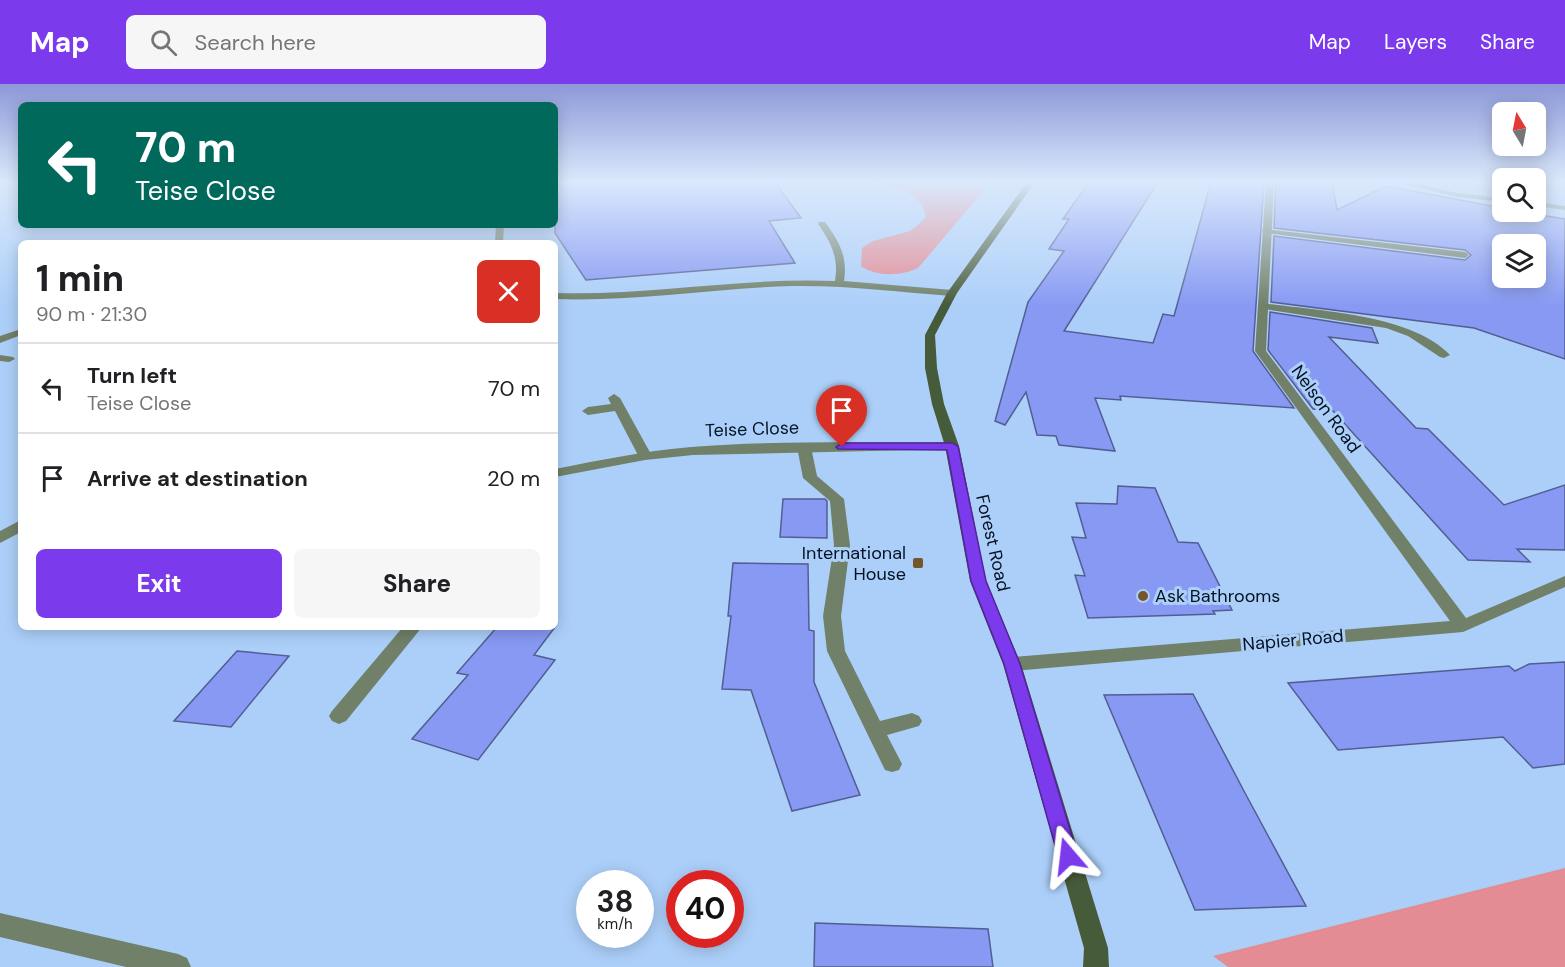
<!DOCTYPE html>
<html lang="en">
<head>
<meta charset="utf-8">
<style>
  body { margin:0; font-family:"DM Sans",sans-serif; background:#f6f6f6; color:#202124; height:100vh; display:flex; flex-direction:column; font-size:22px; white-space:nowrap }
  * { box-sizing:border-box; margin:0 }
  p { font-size:20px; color:#757577 }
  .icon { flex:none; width:33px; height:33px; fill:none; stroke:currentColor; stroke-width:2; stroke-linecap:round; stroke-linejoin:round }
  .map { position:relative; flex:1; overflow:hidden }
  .details { position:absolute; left:18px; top:156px; width:540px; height:390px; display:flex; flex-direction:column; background:#fff; border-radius:9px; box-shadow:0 3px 15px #0003 }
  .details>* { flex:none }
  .banner { position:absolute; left:18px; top:18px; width:540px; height:126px; border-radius:9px; box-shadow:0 3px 15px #0003; background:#00695c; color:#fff; overflow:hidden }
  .needle { width:39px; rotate:350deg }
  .buttons { position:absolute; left:1492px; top:18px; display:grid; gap:12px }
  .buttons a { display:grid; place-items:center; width:54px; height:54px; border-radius:9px; background:#fff; box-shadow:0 3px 15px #0003; font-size:30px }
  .speed { position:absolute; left:576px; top:786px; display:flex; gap:12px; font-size:30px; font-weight:700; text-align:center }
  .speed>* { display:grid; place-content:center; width:78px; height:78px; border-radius:50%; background:#fff; box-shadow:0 3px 15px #0003; line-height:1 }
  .speed small { font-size:15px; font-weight:400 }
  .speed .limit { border:9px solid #d22; background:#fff; color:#111 }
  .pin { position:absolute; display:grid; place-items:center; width:51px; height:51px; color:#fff; margin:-62px -26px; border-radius:50% 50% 50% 0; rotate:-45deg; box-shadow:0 0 6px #0007 }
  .pin .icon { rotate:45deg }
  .me { position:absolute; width:66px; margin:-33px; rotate:343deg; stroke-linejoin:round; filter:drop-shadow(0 0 4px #0008) }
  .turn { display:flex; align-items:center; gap:21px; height:126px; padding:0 18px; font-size:27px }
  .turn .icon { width:78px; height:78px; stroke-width:2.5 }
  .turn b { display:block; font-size:42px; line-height:51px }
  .round { display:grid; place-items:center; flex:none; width:63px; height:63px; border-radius:9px; background:#f6f6f6 }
  .summary { display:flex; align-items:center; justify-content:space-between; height:102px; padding:0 18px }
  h1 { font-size:36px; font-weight:800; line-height:45px }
  .button { display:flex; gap:12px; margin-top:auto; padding:12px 18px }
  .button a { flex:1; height:69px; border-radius:9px; background:#7c3aed; color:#fff; font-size:24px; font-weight:800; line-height:69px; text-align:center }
  .button a+a { background:#f6f6f6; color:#202124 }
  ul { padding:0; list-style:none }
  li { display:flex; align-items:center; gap:18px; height:90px; padding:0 18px; border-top:2px solid #e0e0e0 }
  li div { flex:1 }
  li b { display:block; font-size:22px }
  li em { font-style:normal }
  header { display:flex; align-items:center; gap:36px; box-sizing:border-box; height:84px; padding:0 30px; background:#7c3aed; color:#fff }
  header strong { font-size:28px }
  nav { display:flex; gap:33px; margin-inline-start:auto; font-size:21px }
  .search { width:420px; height:54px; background:#f6f6f6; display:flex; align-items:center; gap:15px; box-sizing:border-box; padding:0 21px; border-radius:9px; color:#757577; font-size:22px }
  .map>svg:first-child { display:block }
  .green { fill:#e38c94 }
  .building { fill:#8799f3; stroke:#525d93; stroke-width:1.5; fill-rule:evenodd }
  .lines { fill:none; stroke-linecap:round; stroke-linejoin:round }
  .lane { fill:#718068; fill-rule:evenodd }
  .street { fill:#718068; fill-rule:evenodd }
  .secondary { fill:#465b39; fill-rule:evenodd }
  .route { fill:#7c3aed; stroke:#51269a; stroke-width:1.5 }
  .poi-dot { fill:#75562b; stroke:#accff9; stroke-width:2 }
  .labels { text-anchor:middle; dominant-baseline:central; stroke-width:6; stroke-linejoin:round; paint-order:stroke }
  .street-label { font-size:18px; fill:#041224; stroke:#accff9 }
  .poi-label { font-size:18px; fill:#041224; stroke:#accff9; text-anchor:end }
</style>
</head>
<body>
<header>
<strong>Map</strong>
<div class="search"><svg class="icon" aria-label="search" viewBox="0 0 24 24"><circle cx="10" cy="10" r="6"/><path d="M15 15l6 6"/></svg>Search here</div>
<nav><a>Map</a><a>Layers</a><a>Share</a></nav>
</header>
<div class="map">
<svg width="1565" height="883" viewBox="0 0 1565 883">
  <rect width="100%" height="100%" fill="#accff9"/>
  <g class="green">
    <path d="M873,98H991L918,184C902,192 876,193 861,182L862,164L873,157L910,147L926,134C923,108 895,102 873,98Z"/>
    <polygon points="1565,784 1565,883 1228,883 1213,872"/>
  </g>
  <g class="building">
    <polygon points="555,98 775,98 801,134 769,137 795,179 586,196 555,149"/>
    <polygon points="1089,98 1158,98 1064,247 1153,259 1163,230 1174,232 1211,98 1264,98 1253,267 1294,324 1120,312 1121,316 1095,314 1115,367 1059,361 1056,352 1037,351 1026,308 1005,341 995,337 1028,218 1064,167 1049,165 1069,135 1063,135"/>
    <path d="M1276,98H1332L1337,126L1386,102L1503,124V128H1522L1565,135V275L1474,244L1271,218L1274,152L1465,176L1471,171L1465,166L1274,144ZM1503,160H1536V194H1503Z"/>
    <polygon points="1270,228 1372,244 1378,259 1329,253 1416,344 1428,345 1504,421 1565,401 1565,466 1517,465 1530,478 1468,476 1333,327 1313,325 1268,266"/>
    <polygon points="1118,402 1155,404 1178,458 1198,459 1232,526 1213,527 1215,530 1088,534 1075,491 1085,492 1072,453 1086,454 1076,419 1117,420"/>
    <polygon points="783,415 825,415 827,417 827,454 780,453"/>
    <polygon points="733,479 808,480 809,546 814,547 814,598 860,711 792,727 751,606 722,605 731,532 728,532"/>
    <polygon points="497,543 555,543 534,571 555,576 478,676 412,655 468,591 457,589"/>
    <polygon points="237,567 289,572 231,643 174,637"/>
    <polygon points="1565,578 1565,680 1533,684 1503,653 1338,666 1288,599 1509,582 1515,587 1529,580"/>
    <polygon points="1193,610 1245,709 1306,822 1195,826 1104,611"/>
    <polygon points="815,839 988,845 993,883 814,883"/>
  </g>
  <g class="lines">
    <g class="lane">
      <path d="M819,138H825C839,157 848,173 844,197L952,206L957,209L952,212C899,208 846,201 792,202C713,204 635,218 555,215V209C649,212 741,193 835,197C839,174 831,158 818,140Z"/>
      <polygon points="496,141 504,141 503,159 495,159"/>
      <polygon points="1263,145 1465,168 1469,171 1465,174 1266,149 1262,147"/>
      <path d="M1262,219C1316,227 1411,230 1450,271L1444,274L1440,273L1408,252L1386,244L1258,224V220Z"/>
      <polygon points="614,310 620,314 652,372 650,375 640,375 615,327 588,331 582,327 588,323 611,320 608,314"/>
      <polygon points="804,359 811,363 817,392 844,415 850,461 841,532 845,567 880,637 912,629 919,632 922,637 919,642 887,651 902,680 899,686 892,688 885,686 827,567 823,532 834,461 830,417 803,394 797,363"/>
      <polygon points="403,543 422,543 346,637 339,640 332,637 329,632 332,627"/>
    </g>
    <g class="street">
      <polygon points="1266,98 1274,98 1266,267 1466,534 1565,492 1565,503 1463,548 1012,587 1006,585 1003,580 1006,575 1012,573 1450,537 1255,267"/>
      <polygon points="1394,98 1408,98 1458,109 1503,114 1503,118 1458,113"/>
      <polygon points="1536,118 1565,122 1565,126 1536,122"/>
      <polygon points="21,245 21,251 0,259 0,252"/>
      <polygon points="0,271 13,273 15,275 9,278 0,277"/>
      <path d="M952,358L959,362L957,365L693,371L645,376L555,393V385C600,376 645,367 691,363C777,356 865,359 952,358Z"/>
      <polygon points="21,436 21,448 0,459 0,447"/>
      <polygon points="0,829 178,870 187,874 191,883 126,883 0,853"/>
    </g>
    <polygon class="secondary" points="1027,98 1035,98 957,209 935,251 937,284 944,320 959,362 986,497 1021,580 1108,864 1109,883 1083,883 1084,864 1003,580 970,497 945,362 932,320 925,284 925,251 947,209"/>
  </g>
  <linearGradient id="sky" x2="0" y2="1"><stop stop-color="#8c98d8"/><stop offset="0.44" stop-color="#dae9fc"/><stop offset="1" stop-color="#dae9fc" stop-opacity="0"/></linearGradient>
  <rect width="1565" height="222" fill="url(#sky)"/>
  <polygon class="route" points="842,359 952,359 958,362 986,497 1020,580 1078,772 1075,779 1068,782 1061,779 1058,772 1004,580 971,497 947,366 838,365 836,363"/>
  <g class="poi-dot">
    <rect x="912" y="473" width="12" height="12" rx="3"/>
    <circle cx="1143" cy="512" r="6"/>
  </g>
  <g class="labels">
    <g class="street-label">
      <text transform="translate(1326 325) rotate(54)">Nelson Road</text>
      <text transform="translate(752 345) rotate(-2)">Teise Close</text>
      <text transform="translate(993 459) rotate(77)">Forest Road</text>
      <text transform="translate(1293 556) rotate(-5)">Napier Road</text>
    </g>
    <g class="poi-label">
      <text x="906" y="469">International<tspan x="906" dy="21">House</tspan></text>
      <text x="1155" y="512" text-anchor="start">Ask Bathrooms</text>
    </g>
  </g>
</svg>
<div class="buttons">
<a><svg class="needle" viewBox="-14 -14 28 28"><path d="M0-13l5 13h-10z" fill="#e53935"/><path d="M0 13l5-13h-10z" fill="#757577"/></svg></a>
<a><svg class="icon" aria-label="search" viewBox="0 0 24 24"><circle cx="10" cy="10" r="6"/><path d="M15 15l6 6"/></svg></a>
<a><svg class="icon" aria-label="layers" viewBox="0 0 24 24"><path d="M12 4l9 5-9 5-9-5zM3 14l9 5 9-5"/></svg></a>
</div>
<div class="speed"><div>38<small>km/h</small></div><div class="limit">40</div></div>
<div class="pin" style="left:842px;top:363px;background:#d93025"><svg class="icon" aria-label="arrive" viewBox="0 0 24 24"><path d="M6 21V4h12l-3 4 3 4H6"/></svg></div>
<svg class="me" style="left:1068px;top:772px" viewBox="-20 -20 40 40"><path d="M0-17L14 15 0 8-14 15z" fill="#7c3aed" stroke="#fff" stroke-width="4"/></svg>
<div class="banner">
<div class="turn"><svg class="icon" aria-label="left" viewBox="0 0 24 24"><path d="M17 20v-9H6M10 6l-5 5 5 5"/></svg><div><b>70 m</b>Teise Close</div></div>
</div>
<section class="details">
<div class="summary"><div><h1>1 min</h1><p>90 m · 21:30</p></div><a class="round" style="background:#d93025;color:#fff"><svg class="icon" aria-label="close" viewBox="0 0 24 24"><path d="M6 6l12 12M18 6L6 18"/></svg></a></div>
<ul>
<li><svg class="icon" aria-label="left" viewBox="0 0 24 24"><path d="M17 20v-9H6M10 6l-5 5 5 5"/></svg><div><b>Turn left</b><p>Teise Close</p></div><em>70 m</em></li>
<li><svg class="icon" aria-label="arrive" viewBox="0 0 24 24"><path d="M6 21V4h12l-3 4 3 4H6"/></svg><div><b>Arrive at destination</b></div><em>20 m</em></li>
</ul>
<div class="button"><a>Exit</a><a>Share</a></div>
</section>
</div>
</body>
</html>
